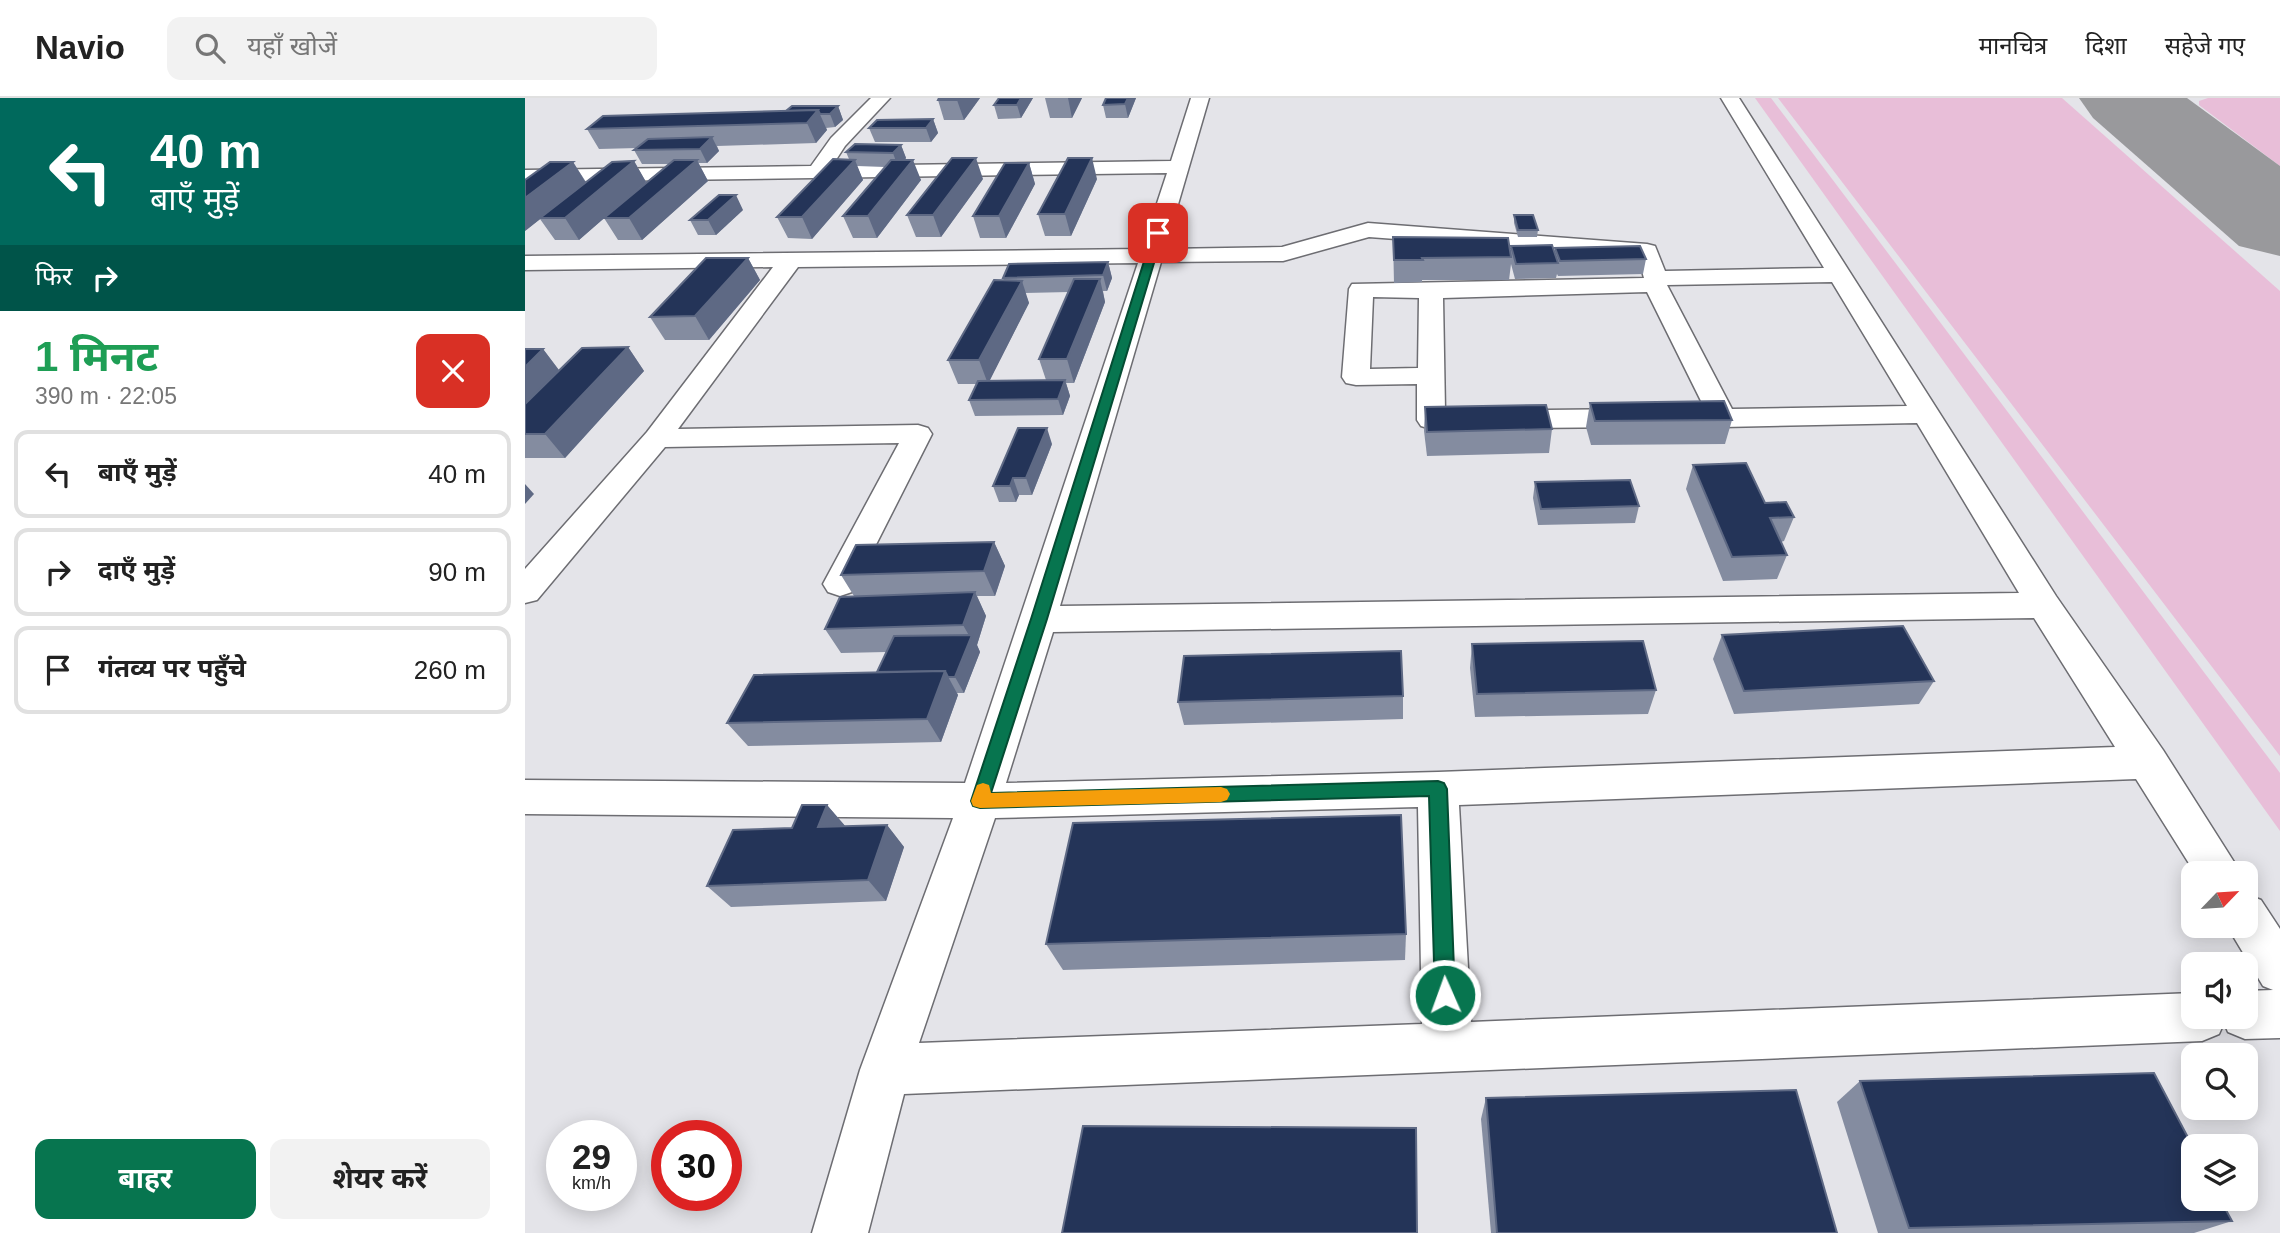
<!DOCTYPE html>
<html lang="hi">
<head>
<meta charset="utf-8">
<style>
  body { margin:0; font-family:Helvetica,"Noto Sans Devanagari",sans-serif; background:#f2f2f2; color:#222; height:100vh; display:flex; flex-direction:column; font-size:26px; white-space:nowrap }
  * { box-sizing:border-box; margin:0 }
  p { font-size:23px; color:#767676 }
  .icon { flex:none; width:38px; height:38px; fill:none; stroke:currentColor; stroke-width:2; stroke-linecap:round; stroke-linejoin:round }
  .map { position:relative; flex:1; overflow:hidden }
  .side { display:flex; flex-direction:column; background:#fff; width:525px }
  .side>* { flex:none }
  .hud { background:#00695c; color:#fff; overflow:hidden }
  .needle { width:46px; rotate:65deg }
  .tools { position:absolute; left:1656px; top:763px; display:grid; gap:14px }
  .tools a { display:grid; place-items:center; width:77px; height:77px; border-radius:14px; background:#fff; box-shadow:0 4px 18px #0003; font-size:35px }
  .speed { position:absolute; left:21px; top:1022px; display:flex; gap:14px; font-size:35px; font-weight:700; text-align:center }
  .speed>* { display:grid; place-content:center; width:91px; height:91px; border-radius:50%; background:#fff; box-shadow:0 4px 18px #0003; line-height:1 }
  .speed small { font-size:18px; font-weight:400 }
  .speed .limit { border:10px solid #d22; background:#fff; color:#111 }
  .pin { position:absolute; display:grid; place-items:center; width:60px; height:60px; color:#fff; margin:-30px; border-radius:14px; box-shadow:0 4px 10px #0006 }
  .me { position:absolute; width:77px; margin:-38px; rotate:358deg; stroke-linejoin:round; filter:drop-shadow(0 0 5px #0008) }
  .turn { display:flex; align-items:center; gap:24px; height:147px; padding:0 35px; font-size:32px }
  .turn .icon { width:91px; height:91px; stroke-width:2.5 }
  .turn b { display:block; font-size:49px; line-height:60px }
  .then { display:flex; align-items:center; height:66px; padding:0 35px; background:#0003; gap:14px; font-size:26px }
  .round { display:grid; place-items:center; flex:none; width:74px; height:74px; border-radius:14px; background:#f2f2f2 }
  .head { display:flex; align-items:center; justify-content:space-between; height:119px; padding:0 35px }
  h1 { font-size:42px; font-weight:700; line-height:52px; color:#1e9e55 }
  .cta { display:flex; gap:14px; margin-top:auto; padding:14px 35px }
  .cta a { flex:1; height:80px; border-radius:14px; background:#07754f; color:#fff; font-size:28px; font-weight:700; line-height:80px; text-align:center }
  .cta a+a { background:#f2f2f2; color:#222 }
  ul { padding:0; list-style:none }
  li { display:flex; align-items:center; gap:21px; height:88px; margin:0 14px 10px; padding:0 21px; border:4px solid #e0e0e0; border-radius:14px }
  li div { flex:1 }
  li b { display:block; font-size:26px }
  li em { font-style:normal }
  header { display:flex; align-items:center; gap:42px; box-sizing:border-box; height:98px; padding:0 35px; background:#fff; border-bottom:2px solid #e0e0e0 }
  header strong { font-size:33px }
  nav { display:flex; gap:38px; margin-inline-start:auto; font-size:24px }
  .search { width:490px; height:63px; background:#f2f2f2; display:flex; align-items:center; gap:18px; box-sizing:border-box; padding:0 24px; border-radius:14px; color:#767676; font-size:26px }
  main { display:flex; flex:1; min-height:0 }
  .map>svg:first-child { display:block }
  .green { fill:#e8bed8 }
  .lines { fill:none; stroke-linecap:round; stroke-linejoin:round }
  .runway { fill:#99999c; fill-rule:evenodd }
  .minor-casing { stroke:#6d6d72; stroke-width:3 }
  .minor { fill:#fff; fill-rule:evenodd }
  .wall { fill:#848ca0; fill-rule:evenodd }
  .shaded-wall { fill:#5e6984 }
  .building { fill:#243458; stroke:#5e6984; stroke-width:2 }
  .route { fill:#07754f; stroke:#054c33; stroke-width:2 }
  .slow { fill:#f59e0b }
</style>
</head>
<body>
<header>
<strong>Navio</strong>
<div class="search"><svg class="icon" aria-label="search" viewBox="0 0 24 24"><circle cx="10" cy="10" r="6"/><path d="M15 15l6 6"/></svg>यहाँ खोजें</div>
<nav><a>मानचित्र</a><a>दिशा</a><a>सहेजे गए</a></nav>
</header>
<main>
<section class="side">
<div class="hud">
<div class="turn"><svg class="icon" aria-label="left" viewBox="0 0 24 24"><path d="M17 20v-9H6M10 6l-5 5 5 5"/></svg><div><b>40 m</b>बाएँ मुड़ें</div></div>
<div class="then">फिर<svg class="icon" aria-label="right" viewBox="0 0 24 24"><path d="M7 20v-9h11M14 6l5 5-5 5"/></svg></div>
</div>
<div class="head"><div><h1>1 मिनट</h1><p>390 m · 22:05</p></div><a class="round" style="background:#d93025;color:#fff"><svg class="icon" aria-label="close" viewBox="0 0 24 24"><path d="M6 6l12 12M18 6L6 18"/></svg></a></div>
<ul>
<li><svg class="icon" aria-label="left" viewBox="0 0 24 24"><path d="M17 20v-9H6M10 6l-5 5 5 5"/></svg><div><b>बाएँ मुड़ें</b></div><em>40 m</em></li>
<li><svg class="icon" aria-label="right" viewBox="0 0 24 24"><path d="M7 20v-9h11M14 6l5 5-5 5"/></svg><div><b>दाएँ मुड़ें</b></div><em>90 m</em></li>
<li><svg class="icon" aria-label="arrive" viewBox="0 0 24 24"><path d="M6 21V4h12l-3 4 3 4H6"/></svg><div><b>गंतव्य पर पहुँचे</b></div><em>260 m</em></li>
</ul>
<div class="cta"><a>बाहर</a><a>शेयर करें</a></div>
</section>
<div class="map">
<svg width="1755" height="1135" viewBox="0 0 1755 1135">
  <rect width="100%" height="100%" fill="#e4e4e9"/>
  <g class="green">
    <polygon points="1230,0 1246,0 1755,675 1755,733"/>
    <polygon points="1253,0 1537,0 1755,193 1755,658"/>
    <polygon points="1683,0 1755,0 1755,68 1674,7 1674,3"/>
  </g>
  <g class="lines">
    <polygon class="runway" points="1554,0 1662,0 1755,68 1755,158 1714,148 1568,20"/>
    <defs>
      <path id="minor" d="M346,0H365L320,48L307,68L646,63L666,0H684L640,151L757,149L843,125L1122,146L1130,148L1140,173L1299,170L1196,0H1214L1531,498L1638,652L1716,775H1670L1611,681L934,707L946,924L1668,895V919H1720V893L1748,892L1738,888L1702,828H1720V796L1736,802L1755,831V940L1720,941L1703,934L1699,925L1694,936L1677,943L379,996L343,1135H287L335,972L428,720L0,716V682L440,685L613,165L273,169L153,331L393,327L403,330L407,336L327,494L315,498L303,494L298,486L374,345L140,349L12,502L0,505V471L122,334L248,169L0,172V158L617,151L642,75L0,84V72L286,68L306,40ZM844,139L1113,159L1119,180L827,186L824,191L817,279L821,285L831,287L892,286V322L896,328L906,331L1111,329L1121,326L1125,320L1121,314L1111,311L920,313L918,200L1122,194L1180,311L1162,314L1158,320L1162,326L1198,329L1392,325L1494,495L535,508L636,164L758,163ZM1307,184L1382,308L1207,311L1142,187ZM848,199L894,200L893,270L845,271ZM1509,520L1590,649L913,674L481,685L528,534ZM893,709L897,926L394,945L470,720Z"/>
    </defs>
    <use href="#minor" class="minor-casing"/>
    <use href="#minor" class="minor"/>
  </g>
  <g class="wall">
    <polygon points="455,0 439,22 419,22 413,2"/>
    <polygon points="474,0 508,0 496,20 473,21 469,7"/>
    <polygon points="520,0 557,0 547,20 525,20"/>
    <polygon points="611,0 603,20 581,20 578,7"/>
    <polygon points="313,8 318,22 310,29 301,30 302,32 291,45 192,48 194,53 182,65 173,65 183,83 117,142 93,142 79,120 54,142 30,142 15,121 0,133 48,64 61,84 109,63 121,84 144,66 117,66 109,52 112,50 74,51 62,31"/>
    <polygon points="408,21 413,35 406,44 350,44 344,30"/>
    <polygon points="376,47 381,60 380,62 396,82 352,140 328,140 318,118 360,69 332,68 338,82 287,141 263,140 252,119 324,61 321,54"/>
    <polygon points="504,65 510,86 481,140 455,140 448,118"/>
    <polygon points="458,81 416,139 391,139 382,117"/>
    <polygon points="572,81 546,138 520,138 513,116"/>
    <polygon points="218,112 191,137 173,137 165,122"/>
    <polygon points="989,117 1013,132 1012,139 993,139 989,125"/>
    <polygon points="868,139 985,155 986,148 1030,154 1030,150 1121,161 1118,176 1033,178 1032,176 1031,180 990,181 986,166 984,182 897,182 897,184 869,185"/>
    <polygon points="223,160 235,182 184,242 140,242 125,219"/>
    <path d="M583,164L587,180L582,193H578L580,204L549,285H541L545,298L538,317L450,318L444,302L451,286H433L423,262L479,183L478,180ZM544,194L514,261L521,282L464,283L504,205L500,195Z"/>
    <polygon points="103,249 119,273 40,360 0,360 0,251 18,251 34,272"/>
    <polygon points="1065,305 1207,322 1200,346 1066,347 1061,329"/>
    <polygon points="900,309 1027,331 1024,355 902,358 899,333"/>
    <polygon points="527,346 507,397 494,397 491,404 474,404 468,388"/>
    <polygon points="1168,367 1269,419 1259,443 1256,444 1262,457 1252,481 1198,483 1161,391"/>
    <polygon points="1010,384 1114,408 1110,425 1013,427 1008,400"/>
    <polygon points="469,444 480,468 470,498 452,498 461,518 452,547 455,554 439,595 432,595 433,597 416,644 223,648 202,625 352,574 361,554 316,555 300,531 329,498 316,477"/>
    <polygon points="1197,537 1409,583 1394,606 1209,616 1188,561"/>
    <polygon points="947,546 1131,592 1123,616 950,619 945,570"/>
    <polygon points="878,598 878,621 659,627 653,604"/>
    <polygon points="302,707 320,728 362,727 379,749 361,803 206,809 182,788"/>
    <polygon points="881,836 880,862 538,872 521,846"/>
    <polygon points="1335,983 1707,1123 1669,1135 1353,1135 1312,1004"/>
    <polygon points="961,1000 1312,1135 966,1135 956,1021"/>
  </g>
  <g class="shaded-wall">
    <polygon points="434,0 455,0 439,22 432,2"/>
    <polygon points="496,0 508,0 496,20 492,7"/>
    <polygon points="543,0 557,0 547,20"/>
    <polygon points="603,0 611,0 603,20 600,6"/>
    <polygon points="313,8 318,22 310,29 305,16"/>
    <polygon points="293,12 302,32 291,45 282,25"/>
    <polygon points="408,21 413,35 406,44 401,30"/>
    <polygon points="187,39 194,53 182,65 175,51"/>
    <polygon points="376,47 381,60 373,69 368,55"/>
    <polygon points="451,60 458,81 416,139 408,117"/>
    <polygon points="567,60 572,81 546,138 540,116"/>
    <polygon points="172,62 183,83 117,142 104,120"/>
    <polygon points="330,62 338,82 287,141 277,119"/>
    <polygon points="388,62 396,82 352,140 343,118"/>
    <polygon points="109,63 121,84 54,142 40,120"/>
    <polygon points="48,64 61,85 0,133 0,100"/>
    <polygon points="504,65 510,86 481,140 474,118"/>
    <polygon points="211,97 218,112 191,137 183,122"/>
    <polygon points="223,160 235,182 184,242 170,218"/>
    <polygon points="583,164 587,180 582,193 578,177"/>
    <polygon points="575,181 580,204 549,285 542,261"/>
    <polygon points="497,183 504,205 463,286 454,262"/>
    <polygon points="103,249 119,273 40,360 20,336"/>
    <polygon points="18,251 36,275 0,311 0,269"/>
    <polygon points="540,282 545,298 538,317 533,301"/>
    <polygon points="522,330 527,346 507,397 501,380"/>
    <polygon points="488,380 494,397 491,404 485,388"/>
    <polygon points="0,386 9,396 0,406"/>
    <polygon points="469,444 480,468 470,498 459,473"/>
    <polygon points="450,494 461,518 452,547 455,554 439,595 430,579 446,541 438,527"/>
    <polygon points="420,573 433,597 416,644 402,621"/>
    <polygon points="302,707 321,729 293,729"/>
    <polygon points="362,727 379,749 361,803 343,782"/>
  </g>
  <g class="building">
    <polygon points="414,0 434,0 432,2 413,2"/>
    <polygon points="474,0 496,0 492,7 469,7"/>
    <polygon points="581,0 603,0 600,6 578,7"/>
    <polygon points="267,8 313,8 305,16 295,16 293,12 261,13"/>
    <polygon points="293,12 282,25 62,31 78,18"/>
    <polygon points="408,21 401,30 344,30 352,22"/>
    <polygon points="187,39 175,51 109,52 123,41"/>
    <polygon points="330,46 376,47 368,55 321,54"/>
    <polygon points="427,60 451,60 408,117 382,117"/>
    <polygon points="543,60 567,60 540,116 513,116"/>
    <polygon points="308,61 330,62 277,119 252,119"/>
    <polygon points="149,62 172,62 104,120 79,120"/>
    <polygon points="366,62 388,62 343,118 318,118"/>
    <polygon points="109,63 40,120 15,120 87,64"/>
    <polygon points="25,64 48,64 0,100 0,82"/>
    <polygon points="480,65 504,65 474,118 448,118"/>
    <polygon points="194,97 211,97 183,122 165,122"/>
    <polygon points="989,117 1008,117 1013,132 993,132"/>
    <polygon points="868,139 983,140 986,159 897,160 898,162 869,162"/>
    <polygon points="1027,147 1033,165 991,166 986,148"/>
    <polygon points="1115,148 1121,161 1035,163 1030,150"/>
    <polygon points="181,160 223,160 170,218 125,219"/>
    <polygon points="583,164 578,177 478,180 484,166"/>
    <polygon points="549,181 575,181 542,261 514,261"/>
    <polygon points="469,182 497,183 454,262 423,262"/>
    <polygon points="103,249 20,336 0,336 0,306 57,250"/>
    <polygon points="0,251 18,251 0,269"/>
    <polygon points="540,282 533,301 444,302 453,283"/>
    <polygon points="1199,303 1207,322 1070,323 1065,305"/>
    <polygon points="1021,307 1027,331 902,334 900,309"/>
    <polygon points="493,330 522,330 501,380 488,380 485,388 468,388"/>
    <polygon points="1221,365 1240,405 1261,404 1269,419 1245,420 1262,457 1207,459 1168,367"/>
    <polygon points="1105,382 1114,408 1016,411 1010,384"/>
    <polygon points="469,444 459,473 316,477 331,447"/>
    <polygon points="450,494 438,527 300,531 315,499"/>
    <polygon points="1378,528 1409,583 1219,593 1197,537"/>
    <polygon points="447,537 430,579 423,579 420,573 352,574 369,538"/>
    <polygon points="1118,543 1131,592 952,596 947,546"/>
    <polygon points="876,553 878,598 653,604 659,558"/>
    <polygon points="420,573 402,621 202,625 229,577"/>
    <polygon points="277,707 302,707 293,729 362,727 343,782 182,788 208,732 267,730"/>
    <polygon points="876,717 881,836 521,846 548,725"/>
    <polygon points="1629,975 1668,1049 1668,1101 1695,1101 1707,1123 1384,1130 1335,983"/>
    <polygon points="1271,992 1312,1135 972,1135 961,1000"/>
    <polygon points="558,1028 891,1030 892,1135 537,1135"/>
  </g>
  <polygon class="route" points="633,132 638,135 522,521 466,695 913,683 919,685 922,691 930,897 927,904 920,907 913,904 910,897 904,698 455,710 448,708 446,703 506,521 628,135"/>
  <polygon class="slow" points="458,685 464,687 466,695 696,689 702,691 705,696 702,702 696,704 455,710 448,708 446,703 452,687"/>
</svg>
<div class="tools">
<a><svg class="needle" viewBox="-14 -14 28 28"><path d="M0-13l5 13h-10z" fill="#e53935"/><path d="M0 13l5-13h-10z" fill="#767676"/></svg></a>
<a><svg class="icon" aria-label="sound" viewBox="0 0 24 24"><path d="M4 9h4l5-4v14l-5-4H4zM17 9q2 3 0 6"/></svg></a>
<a><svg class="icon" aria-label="search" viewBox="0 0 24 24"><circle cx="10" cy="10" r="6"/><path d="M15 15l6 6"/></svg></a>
<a><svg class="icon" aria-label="layers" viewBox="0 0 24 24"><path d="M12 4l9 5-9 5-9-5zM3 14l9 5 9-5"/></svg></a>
</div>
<div class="speed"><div>29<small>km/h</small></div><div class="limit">30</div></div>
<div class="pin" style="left:633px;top:135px;background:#d93025"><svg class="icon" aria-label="arrive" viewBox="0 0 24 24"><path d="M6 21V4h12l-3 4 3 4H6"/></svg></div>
<svg class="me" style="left:920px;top:897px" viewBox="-20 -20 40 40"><circle r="17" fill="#07754f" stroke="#fff" stroke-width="3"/><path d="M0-11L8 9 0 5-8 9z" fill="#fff"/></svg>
</div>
</main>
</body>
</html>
